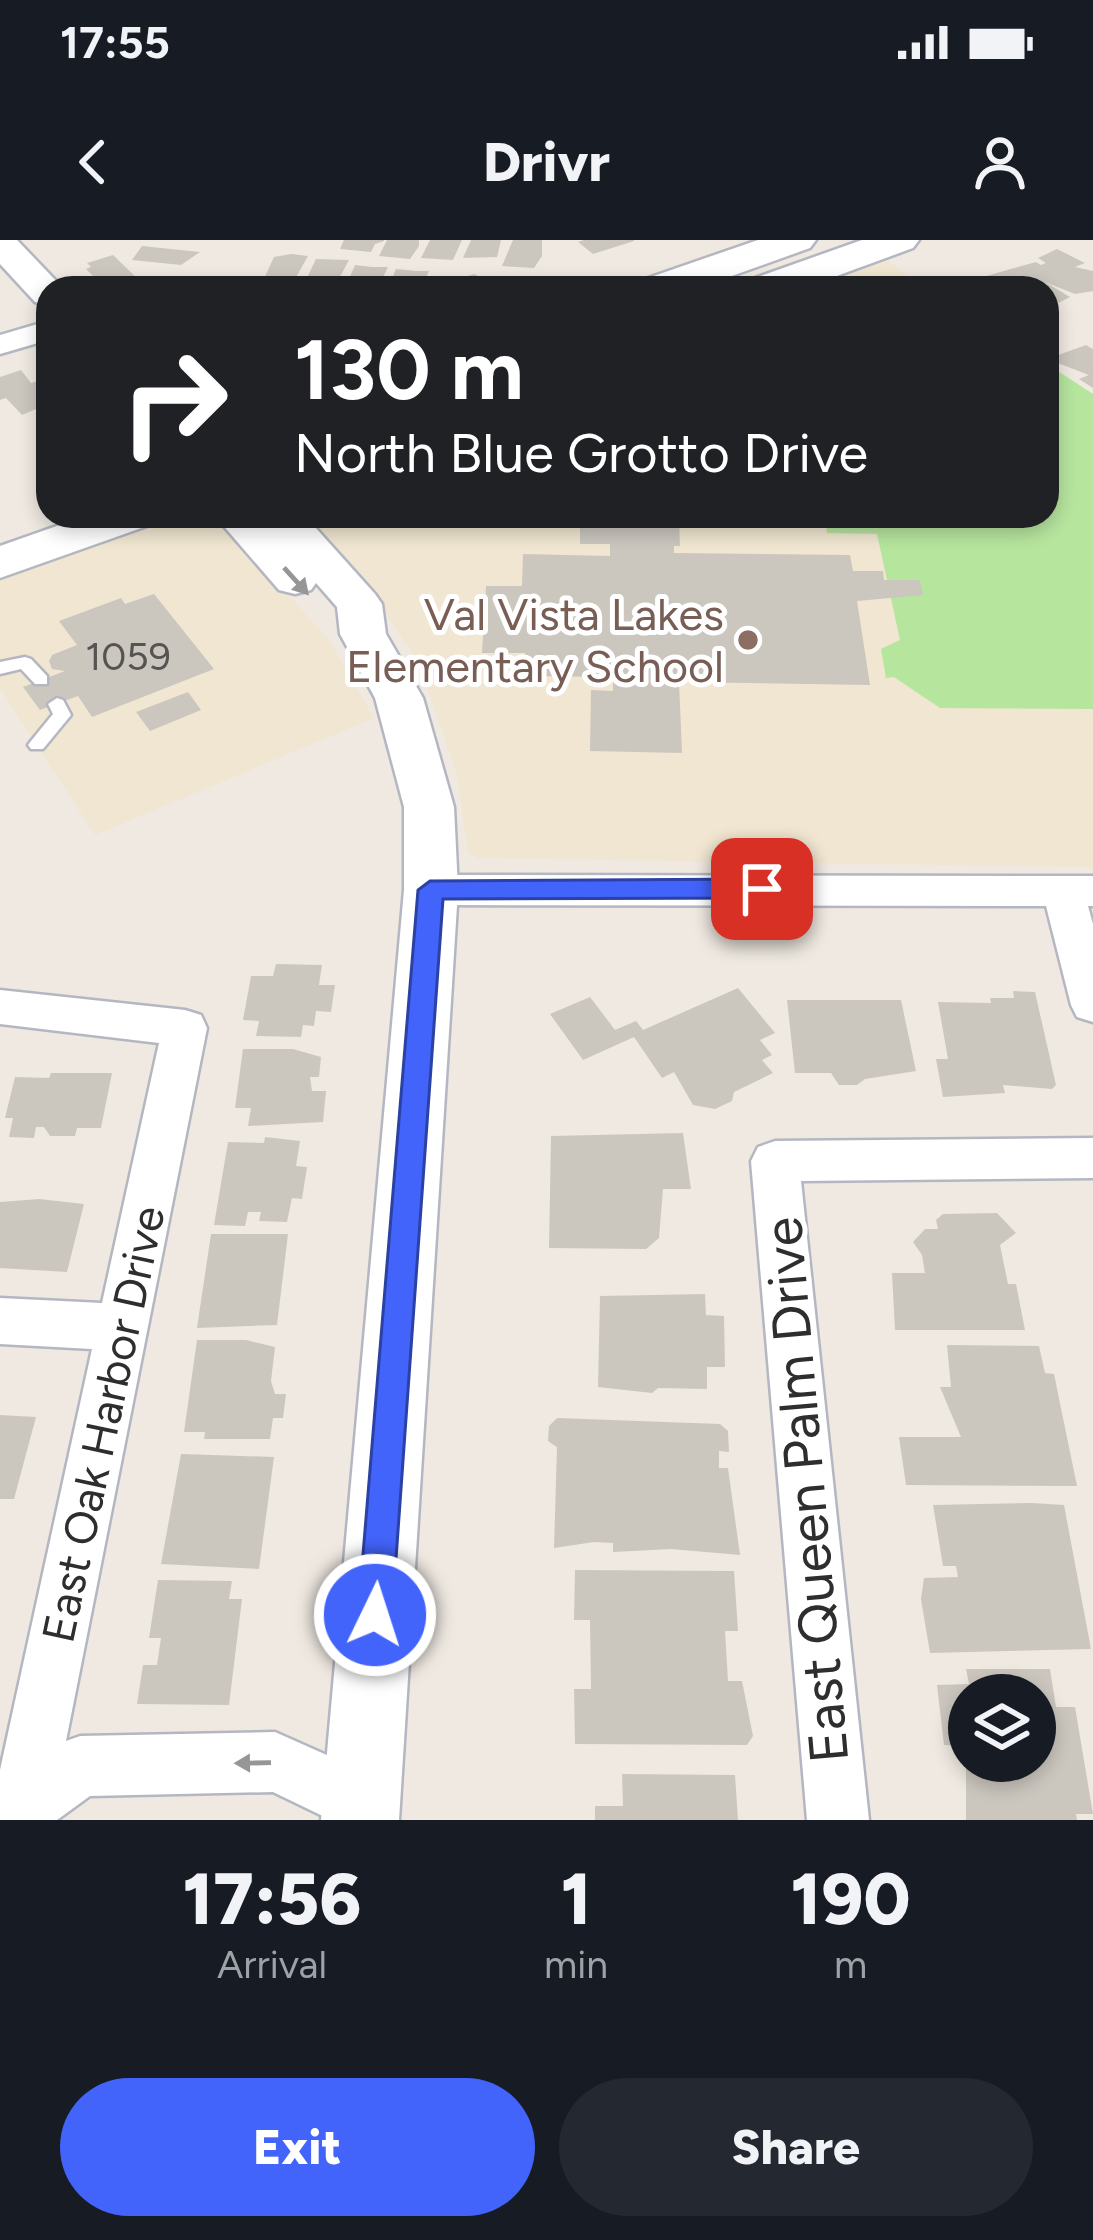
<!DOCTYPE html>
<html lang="en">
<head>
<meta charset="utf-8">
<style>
  body { margin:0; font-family:Figtree,sans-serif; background:#242831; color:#f1f3f6; height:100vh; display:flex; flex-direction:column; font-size:45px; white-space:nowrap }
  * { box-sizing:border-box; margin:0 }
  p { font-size:39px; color:#9ea1a6 }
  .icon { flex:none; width:66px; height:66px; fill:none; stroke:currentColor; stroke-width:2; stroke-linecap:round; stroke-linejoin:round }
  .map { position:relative; height:1580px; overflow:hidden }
  .details { display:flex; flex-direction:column; background:#171b24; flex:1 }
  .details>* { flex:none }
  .banner { position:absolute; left:36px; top:36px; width:1023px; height:252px; border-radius:36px; box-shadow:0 6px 18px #0003; background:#202124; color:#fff; overflow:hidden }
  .controls { position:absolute; left:948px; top:1434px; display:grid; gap:24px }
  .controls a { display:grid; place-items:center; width:108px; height:108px; border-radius:50%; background:#171b24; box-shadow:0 6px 18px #0003; font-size:60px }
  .pin { position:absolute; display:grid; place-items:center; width:102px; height:102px; color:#fff; margin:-51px; border-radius:24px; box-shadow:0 6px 18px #0006 }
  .me { position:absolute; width:132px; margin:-66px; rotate:4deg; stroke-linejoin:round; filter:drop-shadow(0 0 9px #0008) }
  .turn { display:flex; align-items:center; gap:42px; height:252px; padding:0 60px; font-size:54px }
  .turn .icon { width:156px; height:156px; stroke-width:2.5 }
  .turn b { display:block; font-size:84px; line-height:102px }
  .eta { display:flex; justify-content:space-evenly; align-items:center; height:204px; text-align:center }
  .eta b { font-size:72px; font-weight:800; line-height:84px }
  .button { display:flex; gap:24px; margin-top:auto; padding:24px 60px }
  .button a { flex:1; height:138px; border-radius:72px; background:#4264fb; color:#fff; font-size:48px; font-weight:800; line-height:138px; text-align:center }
  .button a+a { background:#242831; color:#f1f3f6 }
  .status { display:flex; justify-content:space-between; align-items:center; height:84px; padding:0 60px; background:#171b24; direction:ltr }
  .status svg { height:33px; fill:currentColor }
  header { display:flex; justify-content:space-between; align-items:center; height:156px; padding:0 60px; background:#171b24; font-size:54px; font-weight:800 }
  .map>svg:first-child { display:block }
  .education { fill:#f0e6d1 }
  .green { fill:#b6e59e }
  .building { fill:#cbc7bf }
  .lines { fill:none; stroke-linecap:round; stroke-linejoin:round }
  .service-casing { stroke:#b4b7c1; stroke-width:5 }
  .minor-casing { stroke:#b4b7c1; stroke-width:5 }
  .tertiary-casing { stroke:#b4b7c1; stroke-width:5 }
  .secondary-casing { stroke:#b4b7c1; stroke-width:5 }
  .service { fill:#fff; fill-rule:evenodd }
  .minor { fill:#fff; fill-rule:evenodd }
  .tertiary { fill:#fff; fill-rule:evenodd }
  .secondary { fill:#fff; fill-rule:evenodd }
  .oneway { fill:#969696 }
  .route { fill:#4264fb; stroke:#2b41a3; stroke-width:3 }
  .education-dot { fill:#8d6e63; stroke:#fff; stroke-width:4.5 }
  .labels { text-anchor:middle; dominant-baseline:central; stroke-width:10; stroke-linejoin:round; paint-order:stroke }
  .number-label { font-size:39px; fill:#555452 }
  .education-label { font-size:45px; fill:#785e54; stroke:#fff; text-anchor:end }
  .street-label { font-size:45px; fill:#2e2e2e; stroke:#fff }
  .near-street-label { font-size:54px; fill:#2e2e2e; stroke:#fff }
</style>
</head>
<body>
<div class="status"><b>17:55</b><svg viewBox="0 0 49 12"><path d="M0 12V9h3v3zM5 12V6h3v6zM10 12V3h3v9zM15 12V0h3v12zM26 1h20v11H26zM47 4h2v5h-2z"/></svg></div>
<header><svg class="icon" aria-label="back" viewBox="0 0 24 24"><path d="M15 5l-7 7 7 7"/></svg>Drivr<svg class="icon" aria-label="person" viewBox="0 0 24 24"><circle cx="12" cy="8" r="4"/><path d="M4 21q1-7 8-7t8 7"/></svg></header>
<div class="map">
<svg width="1093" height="1580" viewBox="0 0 1093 1580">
  <rect width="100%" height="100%" fill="#efe9e1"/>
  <g class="education">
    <polygon points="883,18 926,48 801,48"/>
    <polygon points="1047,124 1093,154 1093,627 478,618 468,613 457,535 419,424 387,375 294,276 1047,276"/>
    <polygon points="167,276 211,276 226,286 329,400 374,478 95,595 0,448 0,338"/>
  </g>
  <polygon class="green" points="1047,124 1093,154 1093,469 940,468 894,437 886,438 881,409 900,400 877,294 827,293 825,276 1047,276"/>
  <g class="building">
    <polygon points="344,0 384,0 384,1 375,4 371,12 340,9"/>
    <polygon points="387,0 419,0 419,6 410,19 379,16"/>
    <polygon points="430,0 462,0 453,20 421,18"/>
    <polygon points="471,0 501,0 497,17 463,18"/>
    <polygon points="513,0 542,0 542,16 534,28 502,26"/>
    <polygon points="584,0 634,0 634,1 593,14 578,2"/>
    <polygon points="142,6 200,12 181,25 132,20"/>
    <polygon points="1057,9 1085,23 1075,27 1093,31 1093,51 1075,54 1045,42 1070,57 1047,69 1047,48 1001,48 986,36 1036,22 1041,25 1046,23 1038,18"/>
    <polygon points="291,14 308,16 291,46 262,43 274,17"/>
    <polygon points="113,15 143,44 105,48 86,29 91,27 87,23"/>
    <polygon points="316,19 349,20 334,48 302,48"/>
    <polygon points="355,25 372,27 388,27 378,48 345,48"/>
    <polygon points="396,29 416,31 429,31 421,48 388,48"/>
    <polygon points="474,34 501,46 433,48 433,47"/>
    <polygon points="1086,105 1093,109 1093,148 1079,139 1089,135 1047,119"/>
    <polygon points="21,130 31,143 48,138 48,164 22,175 6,158 0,160 0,137"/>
    <polygon points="580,276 679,276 680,306 674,306 674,313 850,315 853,331 883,331 884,340 920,340 923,355 857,361 870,445 679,442 682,513 590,511 591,450 613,451 613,437 523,436 525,413 482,413 486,346 522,346 523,314 610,316 610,304 580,304"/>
    <polygon points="154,354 214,429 92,477 78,456 40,470 23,447 65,431 52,429 49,421 52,415 77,405 59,381 121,358 125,364"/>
    <polygon points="188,452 201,470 150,491 136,472"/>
    <polygon points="276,724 322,725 319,745 335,745 331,772 316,771 314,786 303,785 301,797 256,796 259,781 243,780 251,736 273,736"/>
    <polygon points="738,748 775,793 760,800 772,815 762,820 773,833 734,852 732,861 715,869 693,865 674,832 662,838 634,797 583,820 550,774 590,757 615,790 636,781 643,790"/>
    <polygon points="1013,751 1035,752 1056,845 1052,849 1003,845 1005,853 943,857 936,819 948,819 938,762 991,763 990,758 1014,758"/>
    <polygon points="787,760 901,760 916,831 865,839 857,845 839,845 831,833 795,833"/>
    <polygon points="243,809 293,809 321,817 319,837 310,837 312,851 326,851 323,882 248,886 251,868 235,868"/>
    <polygon points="51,833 112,833 101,888 77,888 75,896 50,896 44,887 36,887 34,898 9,897 13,878 5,878 15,837 49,838"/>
    <polygon points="683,893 691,949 663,949 659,998 646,1009 549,1008 551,896"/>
    <polygon points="265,897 300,901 296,926 307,927 302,959 292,958 287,982 259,981 261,972 248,972 245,986 214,985 228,902 264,903"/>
    <polygon points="39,959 84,964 67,1032 0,1028 0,962"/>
    <polygon points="997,973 1016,993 1000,1005 1008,1044 1016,1044 1025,1090 895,1090 892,1033 925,1033 922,1015 913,1002 925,989 938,989 936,980 943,974"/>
    <polygon points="211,994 288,994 277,1085 197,1088"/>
    <polygon points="705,1054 706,1075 724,1076 725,1127 707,1127 707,1149 658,1148 652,1153 598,1147 600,1056"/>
    <polygon points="197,1100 246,1100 275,1107 271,1141 275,1154 286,1154 283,1178 273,1178 270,1199 204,1199 205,1192 184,1192"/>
    <polygon points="947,1105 1039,1106 1045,1133 1054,1134 1077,1246 906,1245 899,1197 961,1197 940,1147 951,1147"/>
    <polygon points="0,1175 36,1177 14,1259 0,1259"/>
    <polygon points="557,1178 720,1184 728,1191 729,1212 719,1211 719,1228 728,1228 740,1315 671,1309 613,1312 613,1303 594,1302 554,1308 557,1207 548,1201 549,1186"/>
    <polygon points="181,1214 274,1217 259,1329 161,1324"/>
    <polygon points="1032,1263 1064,1265 1091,1409 930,1413 921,1359 924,1338 958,1337 956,1326 943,1326 933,1265"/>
    <polygon points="575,1330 734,1331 738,1391 725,1391 728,1441 742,1441 753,1496 747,1505 575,1504 574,1449 591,1449 590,1380 574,1380"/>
    <polygon points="158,1340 232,1341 229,1359 242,1359 229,1465 137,1464 143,1425 157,1425 161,1398 149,1398"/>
    <polygon points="966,1429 1050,1429 1056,1467 1075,1467 1093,1574 1076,1574 1077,1580 966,1580 966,1521 1035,1521 1035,1455 969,1455 969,1506 944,1505 937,1445 969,1444"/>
    <polygon points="622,1534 735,1535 738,1580 595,1580 595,1566 623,1566"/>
  </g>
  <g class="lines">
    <defs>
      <g id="service">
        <polygon points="25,417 31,419 47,436 47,444 35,444 21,429 0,434 0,422"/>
        <polygon points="57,458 63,460 71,475 43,509 31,509 28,505 31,501 53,474 48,464"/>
      </g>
      <g id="minor">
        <polygon points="48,81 48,100 0,114 0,95"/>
        <polygon points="431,635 1093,636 1093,666 1088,666 1093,684 1093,782 1077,777 1071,765 1046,666 431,665 416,661 410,650 416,639"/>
        <polygon points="0,750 185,770 201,775 207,788 66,1501 80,1496 275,1492 383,1540 392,1562 384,1580 331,1580 273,1552 90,1556 57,1580 0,1580 0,1530 92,1109 0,1104 0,1058 102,1063 159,803 0,784"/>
        <polygon points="1093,898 1093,938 801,941 869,1580 807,1580 751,921 758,907 775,901"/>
      </g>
      <g id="tertiary">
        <polygon points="0,0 17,0 61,46 48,48 48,65 35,62 0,24"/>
        <polygon points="215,276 305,276 375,354 382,364 386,394 423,458 454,567 458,650 399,1580 321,1580 404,650 404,567 375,458 340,394 337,367 316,343 311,350 295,354 279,350"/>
      </g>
      <g id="secondary">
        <polygon points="758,0 816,0 810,8 698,48 639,48 645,39"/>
        <polygon points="862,0 919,0 913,8 804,48 746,48 752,39"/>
        <polygon points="85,276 154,276 147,286 0,338 0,306"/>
      </g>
    </defs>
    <use href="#service" class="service-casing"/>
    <use href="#minor" class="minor-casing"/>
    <use href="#tertiary" class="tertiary-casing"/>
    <use href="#secondary" class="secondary-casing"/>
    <use href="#service" class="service"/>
    <use href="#minor" class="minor"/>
    <use href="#tertiary" class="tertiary"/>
    <use href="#secondary" class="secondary"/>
  </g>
  <defs><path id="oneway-solid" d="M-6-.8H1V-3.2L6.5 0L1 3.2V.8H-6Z" transform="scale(3)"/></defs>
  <g class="oneway">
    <use href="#oneway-solid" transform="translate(296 341) rotate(48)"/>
    <use href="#oneway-solid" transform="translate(253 1523) rotate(179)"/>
  </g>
  <polygon class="route" points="762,639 775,649 762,658 443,659 392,1375 387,1387 375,1392 363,1387 358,1375 418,650 430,641"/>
  <circle class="education-dot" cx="748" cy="400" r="12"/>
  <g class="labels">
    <g class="number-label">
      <text x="128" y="416">1059</text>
    </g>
    <g class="education-label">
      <text x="724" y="374">Val Vista Lakes<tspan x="724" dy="52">Elementary School</tspan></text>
    </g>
    <g class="street-label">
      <text transform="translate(103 1184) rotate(-78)">East Oak Harbor Drive</text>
    </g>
    <g class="near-street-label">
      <text transform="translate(806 1250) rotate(-95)">East Queen Palm Drive</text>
    </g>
  </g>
</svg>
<div class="controls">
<a><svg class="icon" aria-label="layers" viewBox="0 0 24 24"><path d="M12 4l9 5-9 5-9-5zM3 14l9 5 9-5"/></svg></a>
</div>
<div class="pin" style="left:762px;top:649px;background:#d93025"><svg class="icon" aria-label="arrive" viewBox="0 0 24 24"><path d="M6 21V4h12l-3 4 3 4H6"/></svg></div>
<svg class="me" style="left:375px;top:1375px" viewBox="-20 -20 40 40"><circle r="17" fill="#4264fb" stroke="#fff" stroke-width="3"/><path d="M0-11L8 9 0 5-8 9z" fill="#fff"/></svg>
<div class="banner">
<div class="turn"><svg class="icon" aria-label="right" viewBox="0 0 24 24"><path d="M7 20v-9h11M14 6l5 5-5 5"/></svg><div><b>130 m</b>North Blue Grotto Drive</div></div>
</div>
</div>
<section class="details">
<div class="eta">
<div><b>17:56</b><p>Arrival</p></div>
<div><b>1</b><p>min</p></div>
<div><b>190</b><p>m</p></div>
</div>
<div class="button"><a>Exit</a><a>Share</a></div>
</section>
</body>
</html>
